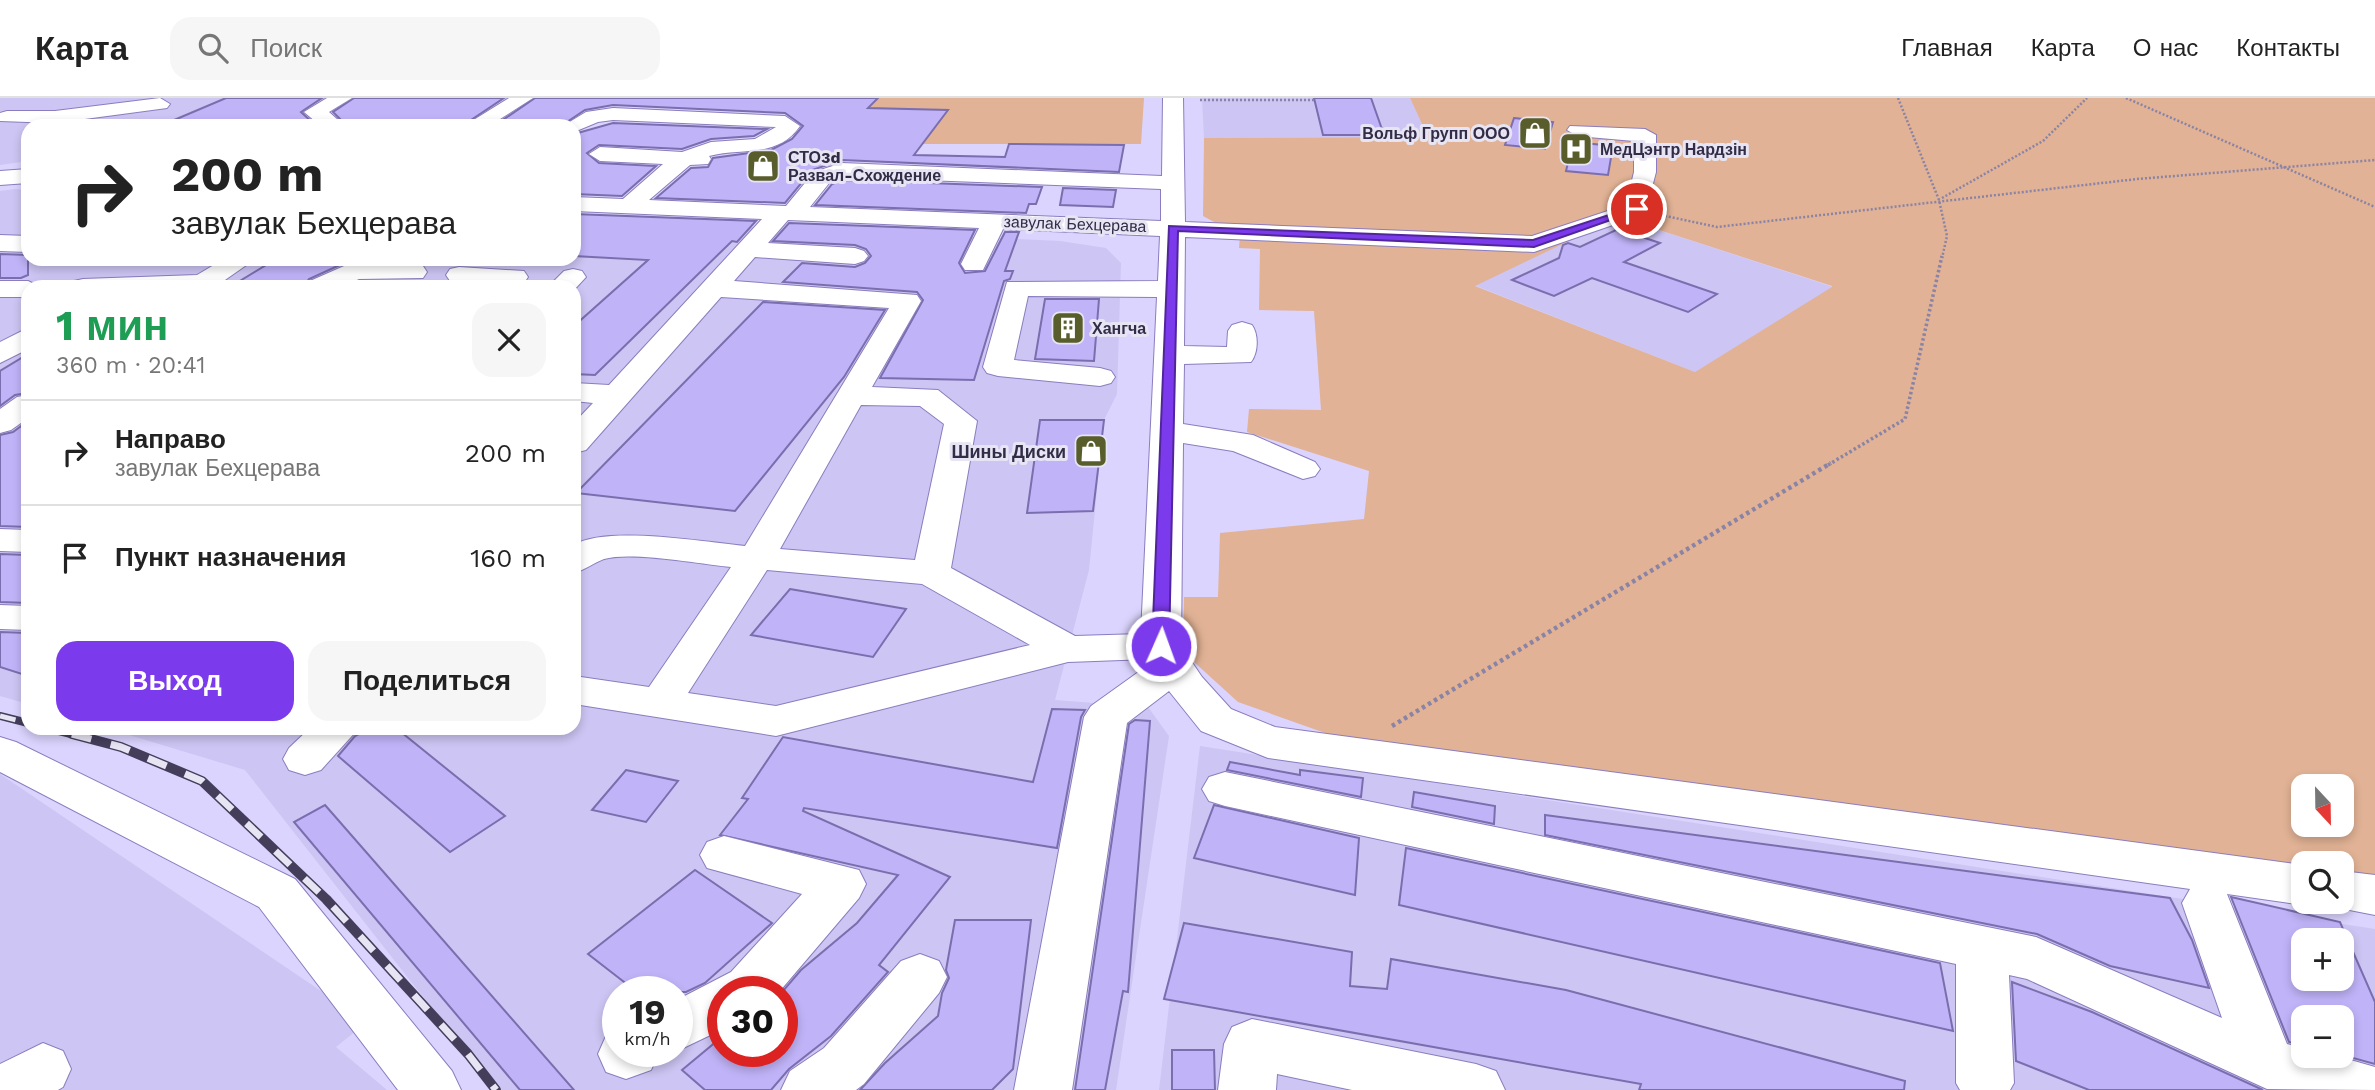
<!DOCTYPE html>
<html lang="ru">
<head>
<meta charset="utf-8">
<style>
  body { margin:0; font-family:"Work Sans",sans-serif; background:#f6f6f6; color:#222; height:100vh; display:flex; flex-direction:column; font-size:26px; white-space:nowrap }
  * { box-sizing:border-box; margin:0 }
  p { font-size:23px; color:#767676 }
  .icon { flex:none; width:38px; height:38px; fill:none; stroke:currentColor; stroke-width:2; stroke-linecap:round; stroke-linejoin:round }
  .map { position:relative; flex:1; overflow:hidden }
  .sheet { position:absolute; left:21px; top:182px; width:560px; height:455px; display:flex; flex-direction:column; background:#fff; border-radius:21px; box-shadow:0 4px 10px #0003 }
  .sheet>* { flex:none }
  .hud { position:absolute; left:21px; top:21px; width:560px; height:147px; border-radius:21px; box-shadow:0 4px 10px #0003; background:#fff; color:#222; overflow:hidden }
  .needle { width:46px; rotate:158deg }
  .buttons { position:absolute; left:2291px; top:676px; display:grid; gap:14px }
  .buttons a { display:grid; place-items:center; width:63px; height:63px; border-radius:14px; background:#fff; box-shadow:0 4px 10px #0003; font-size:35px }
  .speed { position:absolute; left:602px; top:878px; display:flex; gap:14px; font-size:35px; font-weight:700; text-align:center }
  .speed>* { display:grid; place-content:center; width:91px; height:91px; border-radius:50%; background:#fff; box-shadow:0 4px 10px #0003; line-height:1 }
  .speed small { font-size:18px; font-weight:400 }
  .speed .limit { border:10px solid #d22; background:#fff; color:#111 }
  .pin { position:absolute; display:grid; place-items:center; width:60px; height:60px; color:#fff; margin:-30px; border:4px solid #fff; border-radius:50%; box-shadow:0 2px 7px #0007 }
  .me { position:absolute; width:77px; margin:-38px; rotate:2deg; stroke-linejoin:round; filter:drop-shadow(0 0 5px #0008) }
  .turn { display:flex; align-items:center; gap:24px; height:147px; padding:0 35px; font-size:32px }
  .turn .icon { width:91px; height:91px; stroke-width:2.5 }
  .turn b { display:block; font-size:49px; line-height:60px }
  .round { display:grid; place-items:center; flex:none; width:74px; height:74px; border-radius:21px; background:#f6f6f6 }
  .overview { display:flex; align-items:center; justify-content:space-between; height:119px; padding:0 35px }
  h1 { font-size:42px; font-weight:700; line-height:52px; color:#1e9e55 }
  .action { display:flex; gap:14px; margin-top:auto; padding:14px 35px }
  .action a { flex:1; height:80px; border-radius:21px; background:#7c3aed; color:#fff; font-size:28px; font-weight:700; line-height:80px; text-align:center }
  .action a+a { background:#f6f6f6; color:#222 }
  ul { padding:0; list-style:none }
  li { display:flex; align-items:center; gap:21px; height:105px; padding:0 35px; border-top:2px solid #e0e0e0 }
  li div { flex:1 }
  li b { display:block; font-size:26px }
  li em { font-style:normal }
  header { display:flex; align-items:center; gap:42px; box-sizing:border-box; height:98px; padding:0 35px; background:#fff; border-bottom:2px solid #e0e0e0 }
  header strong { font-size:33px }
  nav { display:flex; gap:38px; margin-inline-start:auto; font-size:24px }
  .search { width:490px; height:63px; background:#f6f6f6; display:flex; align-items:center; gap:18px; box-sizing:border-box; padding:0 24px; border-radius:21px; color:#767676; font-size:26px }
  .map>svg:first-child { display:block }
  .built { fill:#cdc5f3; fill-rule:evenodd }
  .green { fill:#e1b295; fill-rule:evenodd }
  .building { fill:#c0b3f8; stroke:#7b6eae; stroke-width:2; fill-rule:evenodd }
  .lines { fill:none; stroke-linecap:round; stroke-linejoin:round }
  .minor-casing { stroke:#8b7dbf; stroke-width:2 }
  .path-far2 { stroke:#8983a5; stroke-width:2.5; stroke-dasharray:2 2; stroke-linecap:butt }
  .path-far1 { stroke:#8983a5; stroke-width:3.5; stroke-dasharray:2.5 2.5; stroke-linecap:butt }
  .path { stroke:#8983a5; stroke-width:4.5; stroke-dasharray:3.5 3.5; stroke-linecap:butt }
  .minor { fill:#fff; fill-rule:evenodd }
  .rail-far1-casing { stroke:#453e5b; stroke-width:8 }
  .rail-casing { stroke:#453e5b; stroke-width:10 }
  .rail-far1 { stroke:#e7e5f3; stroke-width:5; stroke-dasharray:16; stroke-linecap:butt }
  .rail { stroke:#e7e5f3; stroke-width:7; stroke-dasharray:20; stroke-linecap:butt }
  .route { fill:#7c3aed; stroke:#51269a; stroke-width:2 }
  .labels { text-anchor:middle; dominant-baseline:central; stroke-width:6; stroke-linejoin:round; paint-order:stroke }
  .far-poi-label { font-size:16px; font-weight:bold; fill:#322c47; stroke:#e7e5f3; text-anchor:start }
  .far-street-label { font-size:16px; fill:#322c47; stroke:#e7e5f3 }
  .poi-label { font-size:18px; font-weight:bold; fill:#322c47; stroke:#e7e5f3; text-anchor:end }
</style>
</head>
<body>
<header>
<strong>Карта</strong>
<div class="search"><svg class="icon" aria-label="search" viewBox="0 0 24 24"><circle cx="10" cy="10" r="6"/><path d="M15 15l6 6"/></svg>Поиск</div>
<nav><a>Главная</a><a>Карта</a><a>О нас</a><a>Контакты</a></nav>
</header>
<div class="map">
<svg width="2375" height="992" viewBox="0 0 2375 992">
  <rect width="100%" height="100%" fill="#dbd4fe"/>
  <g class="built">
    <polygon points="0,0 473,0 420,28 28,28 28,63 0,67"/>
    <polygon points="1202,0 1410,0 1428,39 1204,40"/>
    <path d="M15,91L28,92V161H574V121L1060,143L1106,150L1121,165L1117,296L1104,322L1089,472L1055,602L1148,609L1169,638L1116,992H496L245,672L106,630H574V189H28V356L0,369V93ZM618,894H677V954H618ZM723,894H782V954H723Z"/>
    <polygon points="1619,119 1833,189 1695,274 1474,187"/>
    <polygon points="28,357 28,606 0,598 0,370"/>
    <path d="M1200,648L2375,831V992H1159ZM2303,842H2342V880H2303ZM2303,919H2342V957H2303Z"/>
    <polygon points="0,676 367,924 336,949 387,992 0,992"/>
  </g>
  <g class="green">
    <polygon points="878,0 1144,0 1141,46 922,46 948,12 869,10"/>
    <path d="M1410,0H2375V778L2342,773V765H2303V768L1328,636L1238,604L1183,554L1184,499H1218L1220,435L1364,421L1369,373L1247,334L1249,311L1321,312L1314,213L1259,212L1260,151L1239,150L1240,138L1203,118L1204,40L1428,39ZM1619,119L1832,188V189L1695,274L1475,188ZM2303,688H2342V726H2303Z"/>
  </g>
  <g class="building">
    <polygon points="226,0 322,0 301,14 313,25 312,28 160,28"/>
    <polygon points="354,0 504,0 462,28 337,28 341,22 333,14"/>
    <polygon points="535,0 878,0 868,10 948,12 914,57 1005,59 1009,46 1124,47 1119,74 842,62 812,72 785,105 656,100 691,70 708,69 713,60 771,52 792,41 803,28 785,15 613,7 585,12 561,28 494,28"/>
    <polygon points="1314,0 1371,0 1384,37 1323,37"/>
    <polygon points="1514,20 1553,24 1545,51 1505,47"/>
    <polygon points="613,25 767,31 754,38 711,41 682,51 599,47 587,55 599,65 656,68 622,98 574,96 574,36"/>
    <polygon points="1573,44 1613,48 1608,77 1566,73"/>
    <polygon points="844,82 1042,89 1036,106 1029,106 1026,115 815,107 832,86"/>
    <polygon points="1063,90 1116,92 1113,109 1060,107"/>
    <polygon points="574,116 756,123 737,144 732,143 595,277 574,276 574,228 648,162 574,158"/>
    <polygon points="789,125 975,132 959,165 965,175 985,173 1005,134 1019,134 1005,173 1013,173 1010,181 1004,183 974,282 880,280 923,202 917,194 783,184 802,165 855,169 865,165 871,158 866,151 855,147 773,143"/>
    <polygon points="1618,131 1660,145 1624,164 1717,196 1688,214 1592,180 1554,198 1512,182 1559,160 1563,147 1568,145 1580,149"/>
    <polygon points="0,156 28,157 28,177 21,180 0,180"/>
    <polygon points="276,161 353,161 309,181 303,189 230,189"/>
    <polygon points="1045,201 1099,201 1094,263 1035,261"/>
    <polygon points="763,204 885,212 844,279 735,413 576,395"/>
    <polygon points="28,256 28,295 15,297 0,308 0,273"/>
    <polygon points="1040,322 1104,322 1093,413 1027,415"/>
    <polygon points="28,323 28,429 0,428 0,337 13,334"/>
    <polygon points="0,456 28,457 28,505 0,504"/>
    <polygon points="790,491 906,511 873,559 751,537"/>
    <polygon points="0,534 28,535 28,578 0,569"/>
    <polygon points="1052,611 1085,612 1081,619 1057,750 804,710 803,713 950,779 879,867 888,874 831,938 789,971 771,992 705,992 682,972 723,938 723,954 782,954 782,894 801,872 857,825 898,777 720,737 748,701 742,700 783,639 1033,684"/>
    <polygon points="1135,622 1150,623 1128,894 1123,893 1105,992 1075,992 1129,626"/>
    <polygon points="370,630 396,630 505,718 450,754 338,658 355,638"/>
    <polygon points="1230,664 1300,677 1300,672 1363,680 1361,699 1227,672"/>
    <polygon points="626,672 678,683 646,724 592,712"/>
    <polygon points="1414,694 1495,708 1494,726 1412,709"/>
    <polygon points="325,707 574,992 520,992 294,724"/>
    <polygon points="1214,707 1359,740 1355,797 1194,760"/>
    <polygon points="1545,717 2170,800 2192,842 2209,890 2110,868 2037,836 1545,737"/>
    <polygon points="1406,750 1940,865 1953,933 1399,807"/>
    <polygon points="695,772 772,825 705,885 686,894 637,894 588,856"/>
    <path d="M2231,799L2340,824L2375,904V966L2342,957V919H2303V947L2289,944ZM2303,842H2342V880H2303Z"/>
    <polygon points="955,822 1031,822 1013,971 992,992 860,992 885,965 938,918 942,895 949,880 946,872"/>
    <polygon points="1184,825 1352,854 1350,888 1387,891 1391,861 1566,892 1905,983 1904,992 1639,992 1641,986 1164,901"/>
    <polygon points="2012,884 2092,914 2263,992 2089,992 2016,963"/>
    <polygon points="1172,952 1214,952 1215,992 1172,992"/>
  </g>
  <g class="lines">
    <defs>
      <g id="minor">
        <polygon points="160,0 170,6 167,10 55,25 0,23 0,15 7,13 55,13"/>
        <polygon points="327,0 352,0 329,14 338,22 334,28 314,28 316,24 304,14"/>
        <polygon points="509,0 533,0 489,28 464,28"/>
        <path d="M1163,0H1183L1185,124L1532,138L1626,107L1634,74V43L1577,38L1567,32L1570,28L1645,31L1656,37V74L1645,116L1534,154L1185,139L1184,248L1227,249L1228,233L1232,227L1242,224L1252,227C1259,237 1258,255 1251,264L1184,266L1183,326L1253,337L1315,364L1320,371L1315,378L1303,381L1233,353L1183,345L1181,548L1202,579L1231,611L1275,629L2303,767V803H2313L2303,807L2227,796L2287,946L2303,950V957H2333L2375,969V992L2267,991L2027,881L2009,877L2014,985L2010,992H1960L1956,985V866L1225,708L1209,703L1202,691L1209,679L1225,674L2036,839L2222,920L2182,805L2190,791L1268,660L1201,633L1169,593L1127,625L1072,992H1014L1084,619L1091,608L1151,565L1149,561L1068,564L776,638L574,606V578L649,589L731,469C700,466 631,453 604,461C593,465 585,472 574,475V447C606,427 706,444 745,448L889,210L721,199L586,352L574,355V325L593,305L574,303V285L609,287L762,121L574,113V99L623,101L663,66L600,63L589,56L600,49L682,54L711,44L755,41L776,29L613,22L598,24L574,34V28H563L586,14L613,10L785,18L800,28C777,61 742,49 709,58L711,61L708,66L690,67L649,102L786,108L814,74L842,65L1162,78ZM844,79L1161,91V123L810,109L830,84ZM788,122L979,130L961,166L965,172H983L1003,131L1160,138L1158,183L1007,184L983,269L987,275L998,278L1100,288L1111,285L1115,279L1111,273L1100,270L1014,262L1028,198L1157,199L1141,536L1075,538L951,470L977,323L938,292L872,289L921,203L917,197L734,183L755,159L855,166L864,163L868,158L864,153L855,150L768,145ZM861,307L920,308L944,326L915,462L780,451ZM767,472L922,486L1030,547L776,608L688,595Z"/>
        <polygon points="28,71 28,85 0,87 0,73"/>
        <polygon points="0,137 28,138 28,154 0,153"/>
        <polygon points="224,161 255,161 215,189 70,189 74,183 83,181 197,177"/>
        <polygon points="360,161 394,161 391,166 423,168 427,174 423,180 359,181 341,189 306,189 310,183"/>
        <polygon points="459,169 524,173 528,179 524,185 515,187 450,183 446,177 450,171"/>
        <polygon points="573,171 582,173 586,179 574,192 574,189 548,189 564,173"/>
        <polygon points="0,183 28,183 40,189 28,189 28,199 0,199"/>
        <polygon points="28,230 28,251 0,265 0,244"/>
        <polygon points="28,297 28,320 11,332 0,335 0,311 17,299"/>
        <polygon points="0,431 28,432 28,454 0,453"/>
        <polygon points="0,507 28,508 28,532 0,531"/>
        <polygon points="310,630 359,630 321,672 305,677 289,672 283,661 289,650"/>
        <polygon points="0,639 16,644 295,781 452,973 461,992 398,992 259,809 0,674"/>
        <polygon points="724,738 859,772 866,786 859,800 779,894 723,894 723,931 677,953 677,902 731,874 802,796 707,770 700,757 707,744"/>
        <polygon points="2342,773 2375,777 2375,817 2324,807 2322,803 2342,803"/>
        <polygon points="920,856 939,863 947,879 939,895 864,986 856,992 781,992 790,973 824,950 901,863"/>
        <polygon points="1252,921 1476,966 1496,973 1505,992 1352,992 1277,976 1276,992 1218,992 1224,946 1232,929"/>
        <polygon points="618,934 618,954 659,954 651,972 626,981 606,974 598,956 606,938"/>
        <polygon points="43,945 63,953 71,971 63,989 58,992 0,992 0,966"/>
      </g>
    </defs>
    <use href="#minor" class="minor-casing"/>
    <g class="path-far2">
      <polyline points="1898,0 1939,102 1947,138 1942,160"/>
      <polyline points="2126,0 2375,109"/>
      <polyline points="1200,2 1315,2"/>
      <polyline points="1942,100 2043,43 2087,0"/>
      <polyline points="1661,117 1717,129 2137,81 2375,62"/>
    </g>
    <polyline class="path-far1" points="1828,367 1905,321 1942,158"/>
    <polyline class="path" points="1392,628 1831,365"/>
    <use href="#minor" class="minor"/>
    <defs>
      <g id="rail-far1">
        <polyline points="0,618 28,625"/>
        <polyline points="47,630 79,638"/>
      </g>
      <polyline id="rail" points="72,636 121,649 202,683 326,801 468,956 496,992"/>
    </defs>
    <use href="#rail-far1" class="rail-far1-casing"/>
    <use href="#rail" class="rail-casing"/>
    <use href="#rail-far1" class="rail-far1"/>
    <use href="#rail" class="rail"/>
  </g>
  <polygon class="route" points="1633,109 1642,111 1534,149 1178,133 1169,548 1167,552 1155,552 1152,548 1169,128 1533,142"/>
  <defs>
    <symbol id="shop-square" viewBox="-11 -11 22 22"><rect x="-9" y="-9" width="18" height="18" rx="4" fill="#595d2b" stroke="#e7e5f3"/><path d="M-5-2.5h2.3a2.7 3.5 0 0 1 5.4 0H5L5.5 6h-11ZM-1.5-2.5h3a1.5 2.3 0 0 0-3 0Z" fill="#fff"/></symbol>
    <symbol id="hospital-square" viewBox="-11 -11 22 22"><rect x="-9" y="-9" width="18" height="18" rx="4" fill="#595d2b" stroke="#e7e5f3"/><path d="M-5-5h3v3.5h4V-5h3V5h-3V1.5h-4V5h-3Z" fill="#fff"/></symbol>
    <symbol id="building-square" viewBox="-11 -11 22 22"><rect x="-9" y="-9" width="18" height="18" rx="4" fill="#595d2b" stroke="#e7e5f3"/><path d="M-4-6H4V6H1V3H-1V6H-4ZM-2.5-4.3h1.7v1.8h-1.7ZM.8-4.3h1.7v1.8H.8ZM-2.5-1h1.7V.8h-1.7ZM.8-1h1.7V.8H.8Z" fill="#fff"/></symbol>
  </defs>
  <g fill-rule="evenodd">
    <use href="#shop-square" x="1516" y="16" width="38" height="38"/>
    <use href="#hospital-square" x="1557" y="32" width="38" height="38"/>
    <use href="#shop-square" x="744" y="49" width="38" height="38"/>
    <use href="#building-square" x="1049" y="211" width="38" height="38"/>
    <use href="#shop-square" x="1072" y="334" width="38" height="38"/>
  </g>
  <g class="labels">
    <g class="far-poi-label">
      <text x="1510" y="35" text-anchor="end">Вольф Групп ООО</text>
      <text x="1600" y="51">МедЦэнтр Нардзін</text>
      <text x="788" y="59">СТО3d<tspan x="788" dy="18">Развал-Схождение</tspan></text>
      <text x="1092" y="230">Хангча</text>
    </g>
    <g class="far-street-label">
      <text transform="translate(1075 126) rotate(2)">завулак Бехцерава</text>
    </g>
    <g class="poi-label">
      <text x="1066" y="353">Шины Диски</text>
    </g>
  </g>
</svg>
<div class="buttons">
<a><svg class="needle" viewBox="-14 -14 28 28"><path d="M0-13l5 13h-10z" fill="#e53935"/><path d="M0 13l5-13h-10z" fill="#767676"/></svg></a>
<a><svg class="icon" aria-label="search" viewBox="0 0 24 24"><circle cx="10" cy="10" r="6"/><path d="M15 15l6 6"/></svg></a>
<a>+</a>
<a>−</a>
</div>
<div class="speed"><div>19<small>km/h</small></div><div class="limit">30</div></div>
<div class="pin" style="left:1637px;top:111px;background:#d93025"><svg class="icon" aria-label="arrive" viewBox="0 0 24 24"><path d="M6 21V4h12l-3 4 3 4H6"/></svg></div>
<svg class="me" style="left:1161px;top:548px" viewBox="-20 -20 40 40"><circle r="17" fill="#7c3aed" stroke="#fff" stroke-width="3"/><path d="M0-11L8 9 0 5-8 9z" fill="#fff"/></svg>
<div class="hud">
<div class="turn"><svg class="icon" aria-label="right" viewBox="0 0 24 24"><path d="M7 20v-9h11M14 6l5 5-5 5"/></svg><div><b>200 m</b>завулак Бехцерава</div></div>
</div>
<section class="sheet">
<div class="overview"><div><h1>1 мин</h1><p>360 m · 20:41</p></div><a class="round"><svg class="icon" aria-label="close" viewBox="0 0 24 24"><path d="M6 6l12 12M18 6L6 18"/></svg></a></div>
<ul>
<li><svg class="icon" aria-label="right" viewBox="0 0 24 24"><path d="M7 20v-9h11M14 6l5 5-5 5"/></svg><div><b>Направо</b><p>завулак Бехцерава</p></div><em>200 m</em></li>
<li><svg class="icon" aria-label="arrive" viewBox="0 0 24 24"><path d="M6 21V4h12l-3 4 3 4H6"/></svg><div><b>Пункт назначения</b></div><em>160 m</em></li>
</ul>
<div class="action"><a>Выход</a><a>Поделиться</a></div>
</section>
</div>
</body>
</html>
